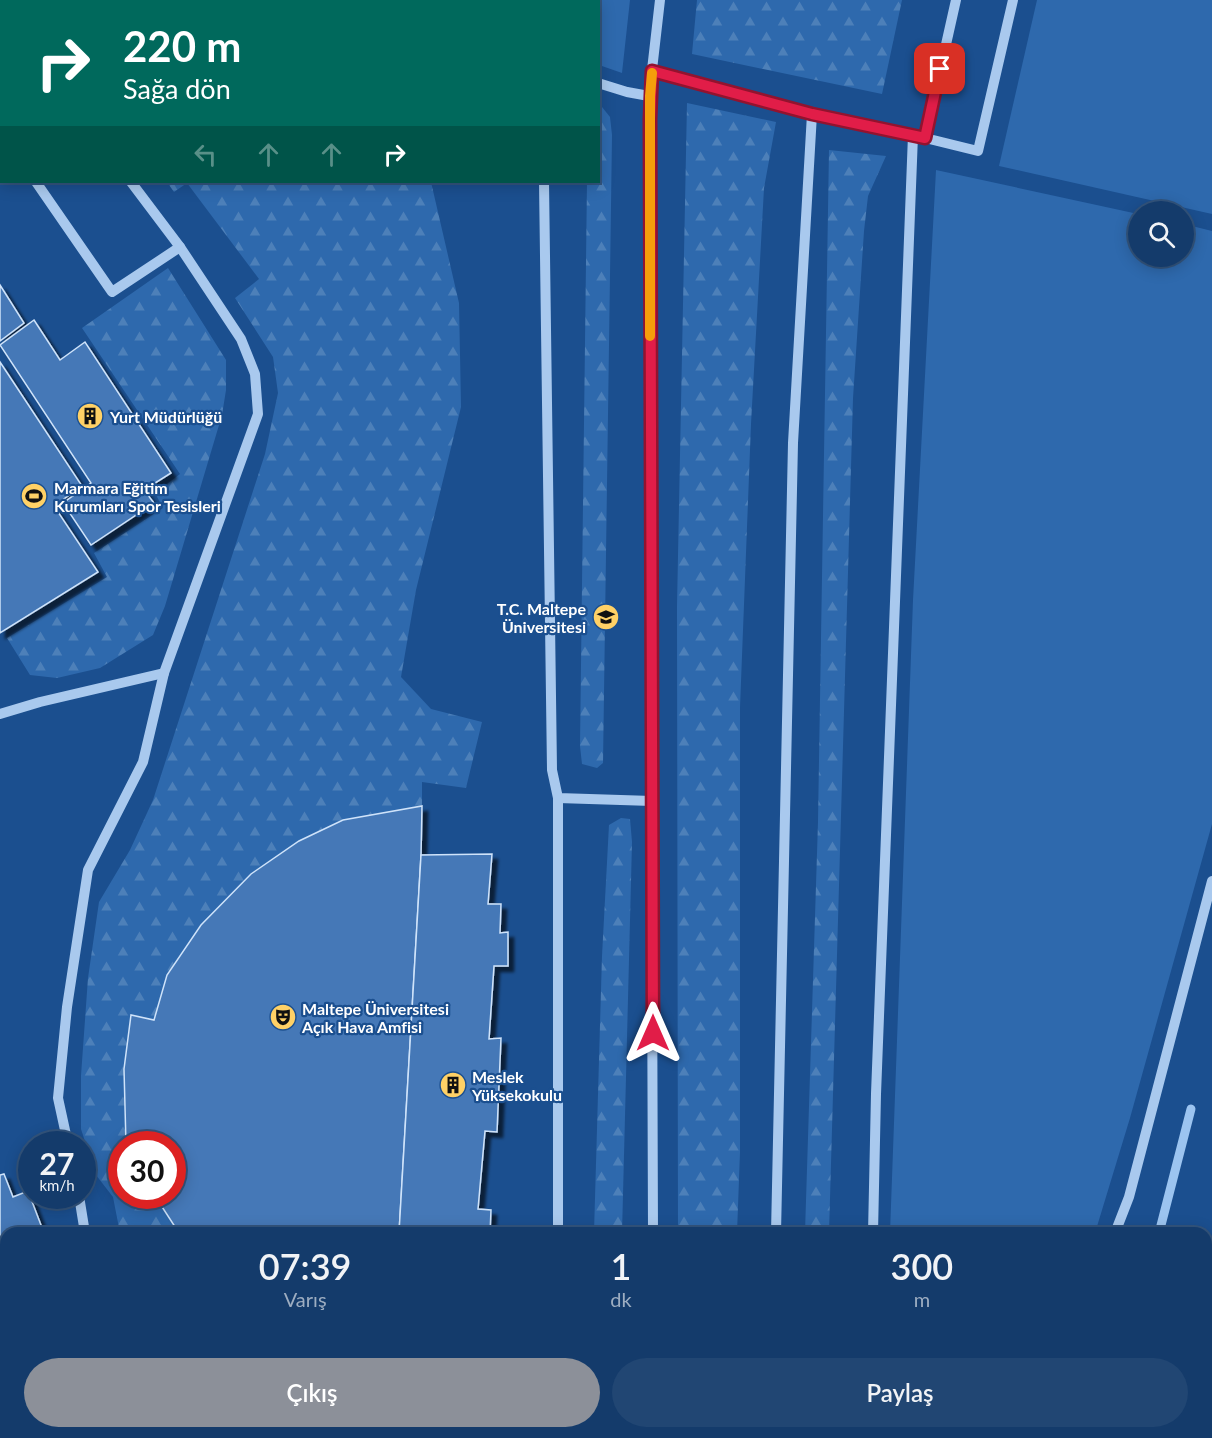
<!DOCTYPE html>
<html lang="tr">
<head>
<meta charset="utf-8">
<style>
  body { margin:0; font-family:Lato,sans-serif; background:#214673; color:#f1f3f6; height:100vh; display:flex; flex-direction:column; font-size:22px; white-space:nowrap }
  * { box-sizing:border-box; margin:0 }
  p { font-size:20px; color:#9dadc1 }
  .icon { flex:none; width:33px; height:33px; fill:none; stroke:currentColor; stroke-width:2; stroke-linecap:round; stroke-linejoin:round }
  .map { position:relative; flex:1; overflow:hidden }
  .drawer { position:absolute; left:0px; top:1227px; width:1212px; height:212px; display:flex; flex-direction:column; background:#143b6b; border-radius:18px 18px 0 0; box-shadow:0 3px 15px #0003,0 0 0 2px #33557e }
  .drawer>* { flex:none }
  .hud { position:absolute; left:0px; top:0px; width:600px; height:183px; box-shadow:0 3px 15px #0003,0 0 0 2px #33557e; background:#00695c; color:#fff; overflow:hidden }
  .fabs { position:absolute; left:1128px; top:201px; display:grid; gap:12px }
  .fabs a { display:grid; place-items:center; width:66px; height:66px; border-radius:50%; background:#143b6b; box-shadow:0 3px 15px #0003,0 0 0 2px #33557e; font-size:30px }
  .speed { position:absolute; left:18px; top:1131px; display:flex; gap:12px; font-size:30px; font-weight:700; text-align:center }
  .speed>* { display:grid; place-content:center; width:78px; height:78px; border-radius:50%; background:#143b6b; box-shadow:0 3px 15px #0003,0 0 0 2px #33557e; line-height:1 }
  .speed small { font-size:15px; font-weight:400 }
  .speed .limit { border:9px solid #d22; background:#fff; color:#111 }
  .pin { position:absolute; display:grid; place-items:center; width:51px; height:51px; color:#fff; margin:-26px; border-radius:12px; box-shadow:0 3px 9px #0006 }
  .me { position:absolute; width:66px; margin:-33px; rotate:0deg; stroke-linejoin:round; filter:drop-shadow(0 0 4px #0008) }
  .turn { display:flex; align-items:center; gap:21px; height:126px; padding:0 24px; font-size:27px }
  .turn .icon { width:78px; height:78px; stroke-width:2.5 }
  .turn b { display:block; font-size:42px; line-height:51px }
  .lanes { display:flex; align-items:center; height:57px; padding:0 24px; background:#0003; justify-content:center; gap:30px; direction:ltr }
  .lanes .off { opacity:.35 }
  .eta { display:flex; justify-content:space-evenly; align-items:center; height:102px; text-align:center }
  .eta b { font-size:36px; font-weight:600; line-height:42px }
  .action { display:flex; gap:12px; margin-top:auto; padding:12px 24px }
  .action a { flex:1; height:69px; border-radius:36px; background:#8c9099; color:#fff; font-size:24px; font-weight:600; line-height:69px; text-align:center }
  .action a+a { background:#214673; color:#f1f3f6 }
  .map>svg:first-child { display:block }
  .grass { fill:#2e69ad }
  .forest { fill:url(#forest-firs) }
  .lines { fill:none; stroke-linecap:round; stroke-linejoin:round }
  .stream { stroke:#9cc4f0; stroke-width:9 }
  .building { fill:#4478b7; stroke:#cfe3fa; stroke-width:1.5; filter:url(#shadow) }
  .minor { stroke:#a9c9ee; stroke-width:10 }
  .highway { stroke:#fff; stroke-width:18 }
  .route-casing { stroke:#92132f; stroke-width:15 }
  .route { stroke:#e11d48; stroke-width:10 }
  .slow { stroke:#f59e0b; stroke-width:10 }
  .labels { text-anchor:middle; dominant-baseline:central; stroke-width:4.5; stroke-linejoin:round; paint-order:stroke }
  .poi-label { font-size:16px; font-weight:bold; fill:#fff; stroke:#1b4f8f; text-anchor:start }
</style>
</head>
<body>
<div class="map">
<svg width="1212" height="1438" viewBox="0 0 1212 1438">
  <defs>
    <pattern id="forest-firs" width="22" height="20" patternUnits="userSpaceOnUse" patternTransform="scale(1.5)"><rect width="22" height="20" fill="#2e69ad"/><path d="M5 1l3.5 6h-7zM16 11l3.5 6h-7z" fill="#4d80b9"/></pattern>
    <filter id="shadow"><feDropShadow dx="5.5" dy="5.5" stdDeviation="1.5" flood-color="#0009"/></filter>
  </defs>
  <rect width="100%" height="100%" fill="#1b4f8f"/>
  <g class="grass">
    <polygon points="416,0 630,0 622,73 599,65 598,2"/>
    <polygon points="1037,0 1212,0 1212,214 999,166"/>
    <polygon points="936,170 1138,214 1138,256 1184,256 1184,224 1212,231 1212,824 1130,1118 1095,1233 890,1233 913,600"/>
    <polygon points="883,1432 1022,1432 1022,1433 1020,1438 882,1438"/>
  </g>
  <g class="forest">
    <polygon points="697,0 902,0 882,94 692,54"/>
    <polygon points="687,103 776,122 764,188 751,424 740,707 740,1152 737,1233 678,1233 677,607"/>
    <polygon points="602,107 610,117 612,135 603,763 597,768 582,764 580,746 587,182 598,182 598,108"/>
    <polygon points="829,150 886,156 868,196 864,231 853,398 829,1233 805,1233 818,822"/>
    <polygon points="167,182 431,182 459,303 461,407 416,590 401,677 431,709 482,722 466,788 422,782 422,806 343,820 299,841 251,874 201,925 167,975 154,1020 131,1015 124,1069 126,1144 122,1144 122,1196 155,1196 179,1233 120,1233 113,1197 96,1175 81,1129 81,1076 88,978 99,902 130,850 153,800 265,454 278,393 273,357 235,298 259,279 187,183 174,192"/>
    <polygon points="168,268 226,360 226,390 222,415 165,606 153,635 100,668 57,678 30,675 7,638 107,577 94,553 163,508 155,493 180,474 82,328"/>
    <polygon points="621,818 630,819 632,842 622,1233 594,1233 602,956 609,825"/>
    <polygon points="6,1400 6,1432 504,1433 502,1438 0,1438 0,1402"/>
  </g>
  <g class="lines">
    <g class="stream">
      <polyline points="1159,1233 1191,1109"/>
      <polyline points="1085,1438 1087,1432"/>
    </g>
  </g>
  <g class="building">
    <polygon points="157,0 230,0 231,2 158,2"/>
    <polygon points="0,285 24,323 0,341"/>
    <polygon points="34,320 60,360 85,342 171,473 144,490 154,503 91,545 63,503 91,483 0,345"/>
    <polygon points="0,362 82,486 54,506 98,572 0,633"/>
    <polygon points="422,806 421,855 399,1233 179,1233 155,1196 172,1196 172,1144 126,1144 124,1069 131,1015 154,1020 167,975 201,925 251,874 299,841 343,820"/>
    <polygon points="492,854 488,904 501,904 500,933 508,932 508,966 494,966 489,1039 501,1038 497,1132 485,1131 478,1209 491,1210 490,1233 399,1233 421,855"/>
    <polygon points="4,1174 13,1197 28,1191 44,1233 6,1233 6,1285 0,1287 0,1175"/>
  </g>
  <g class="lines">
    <g class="minor">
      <polyline points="389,0 390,2"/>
      <polyline points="13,2 16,0"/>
      <polyline points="0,10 2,9"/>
      <polyline points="0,22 2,23"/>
      <polyline points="652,71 812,114 913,135 876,1094 873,1233"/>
      <polyline points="598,83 627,92 649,96"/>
      <polyline points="0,129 2,131"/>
      <polyline points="913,135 978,151 1013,0"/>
      <polyline points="925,138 956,0"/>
      <polyline points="36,182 112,292 180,247"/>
      <polyline points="544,182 552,770 558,798 652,801"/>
      <polyline points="0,714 40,702 164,673"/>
      <polyline points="68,1144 58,1098 67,1007 88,870 143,762 164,673 258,414 255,374 241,339 180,247 131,182"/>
      <polyline points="79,1196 85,1233"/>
      <polyline points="558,1233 558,798"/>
      <polyline points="653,1233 649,96 660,0"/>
      <polyline points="776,1233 793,443 812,114"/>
      <polyline points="1115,1233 1129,1197 1212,881"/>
      <polyline points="0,1366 6,1364"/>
      <polyline points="557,1438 557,1432"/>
      <polyline points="653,1438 653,1432"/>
      <polyline points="772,1438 772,1432"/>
      <polyline points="868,1438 868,1432"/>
      <polyline points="1035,1438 1037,1432"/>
    </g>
    <g class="highway">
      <polyline points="1206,1334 1212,1316"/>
      <polyline points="1171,1438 1173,1432"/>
    </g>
  </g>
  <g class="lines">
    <defs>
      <polyline id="route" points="653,1033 650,119 652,71 812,114 925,138 940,69"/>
    </defs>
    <use href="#route" class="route-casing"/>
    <use href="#route" class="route"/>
    <polyline class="slow" points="650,336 650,96 652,73"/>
  </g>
  <defs>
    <symbol id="building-disc" viewBox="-11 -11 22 22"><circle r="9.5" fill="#ffd166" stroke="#1b4f8f"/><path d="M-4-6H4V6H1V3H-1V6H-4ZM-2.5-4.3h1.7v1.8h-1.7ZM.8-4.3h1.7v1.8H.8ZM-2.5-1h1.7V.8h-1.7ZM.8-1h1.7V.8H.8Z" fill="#111"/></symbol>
    <symbol id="stadium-disc" viewBox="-11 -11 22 22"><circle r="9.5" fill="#ffd166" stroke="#1b4f8f"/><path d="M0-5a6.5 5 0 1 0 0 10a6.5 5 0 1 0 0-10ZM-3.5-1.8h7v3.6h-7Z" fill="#111"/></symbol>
    <symbol id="university-disc" viewBox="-11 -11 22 22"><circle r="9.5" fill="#ffd166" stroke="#1b4f8f"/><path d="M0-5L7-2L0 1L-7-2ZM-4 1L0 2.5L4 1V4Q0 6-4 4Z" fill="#111"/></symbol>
    <symbol id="theatre-disc" viewBox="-11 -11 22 22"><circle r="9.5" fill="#ffd166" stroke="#1b4f8f"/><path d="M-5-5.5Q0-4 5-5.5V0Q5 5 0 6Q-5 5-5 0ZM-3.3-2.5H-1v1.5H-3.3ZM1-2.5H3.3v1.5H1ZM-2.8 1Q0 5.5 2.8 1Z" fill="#111"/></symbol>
  </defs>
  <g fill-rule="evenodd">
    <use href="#building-disc" x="75" y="401" width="30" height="30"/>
    <use href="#stadium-disc" x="19" y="481" width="30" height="30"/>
    <use href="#university-disc" x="591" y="602" width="30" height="30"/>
    <use href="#theatre-disc" x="268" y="1002" width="30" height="30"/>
    <use href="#building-disc" x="438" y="1070" width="30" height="30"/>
  </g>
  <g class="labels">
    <g class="poi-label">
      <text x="110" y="416">Yurt Müdürlüğü</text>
      <text x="54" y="487">Marmara Eğitim<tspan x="54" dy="18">Kurumları Spor Tesisleri</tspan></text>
      <text x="586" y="608" text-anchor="end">T.C. Maltepe<tspan x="586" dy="18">Üniversitesi</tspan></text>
      <text x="302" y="1008">Maltepe Üniversitesi<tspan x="302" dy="18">Açık Hava Amfisi</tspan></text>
      <text x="472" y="1076">Meslek<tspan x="472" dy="18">Yüksekokulu</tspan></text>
    </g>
  </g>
</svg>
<div class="fabs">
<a><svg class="icon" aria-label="search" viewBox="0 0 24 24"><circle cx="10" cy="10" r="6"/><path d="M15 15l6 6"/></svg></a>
</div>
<div class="speed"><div>27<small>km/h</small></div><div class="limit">30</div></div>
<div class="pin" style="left:940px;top:69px;background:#d93025"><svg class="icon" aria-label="arrive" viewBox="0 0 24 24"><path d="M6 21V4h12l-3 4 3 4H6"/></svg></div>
<svg class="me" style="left:653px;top:1033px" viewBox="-20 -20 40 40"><path d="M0-17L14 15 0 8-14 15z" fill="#e11d48" stroke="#fff" stroke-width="4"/></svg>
<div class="hud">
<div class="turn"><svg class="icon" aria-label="right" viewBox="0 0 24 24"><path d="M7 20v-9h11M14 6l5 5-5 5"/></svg><div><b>220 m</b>Sağa dön</div></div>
<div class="lanes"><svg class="icon off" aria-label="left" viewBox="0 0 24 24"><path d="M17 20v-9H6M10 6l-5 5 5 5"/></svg><svg class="icon off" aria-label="ahead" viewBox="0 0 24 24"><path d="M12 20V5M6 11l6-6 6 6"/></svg><svg class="icon off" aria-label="ahead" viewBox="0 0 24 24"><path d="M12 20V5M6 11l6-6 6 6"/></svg><svg class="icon" aria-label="right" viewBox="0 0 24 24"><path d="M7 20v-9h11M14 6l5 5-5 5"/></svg></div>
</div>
<section class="drawer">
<div class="eta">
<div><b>07:39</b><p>Varış</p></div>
<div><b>1</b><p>dk</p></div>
<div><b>300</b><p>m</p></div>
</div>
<div class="action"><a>Çıkış</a><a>Paylaş</a></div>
</section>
</div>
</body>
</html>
